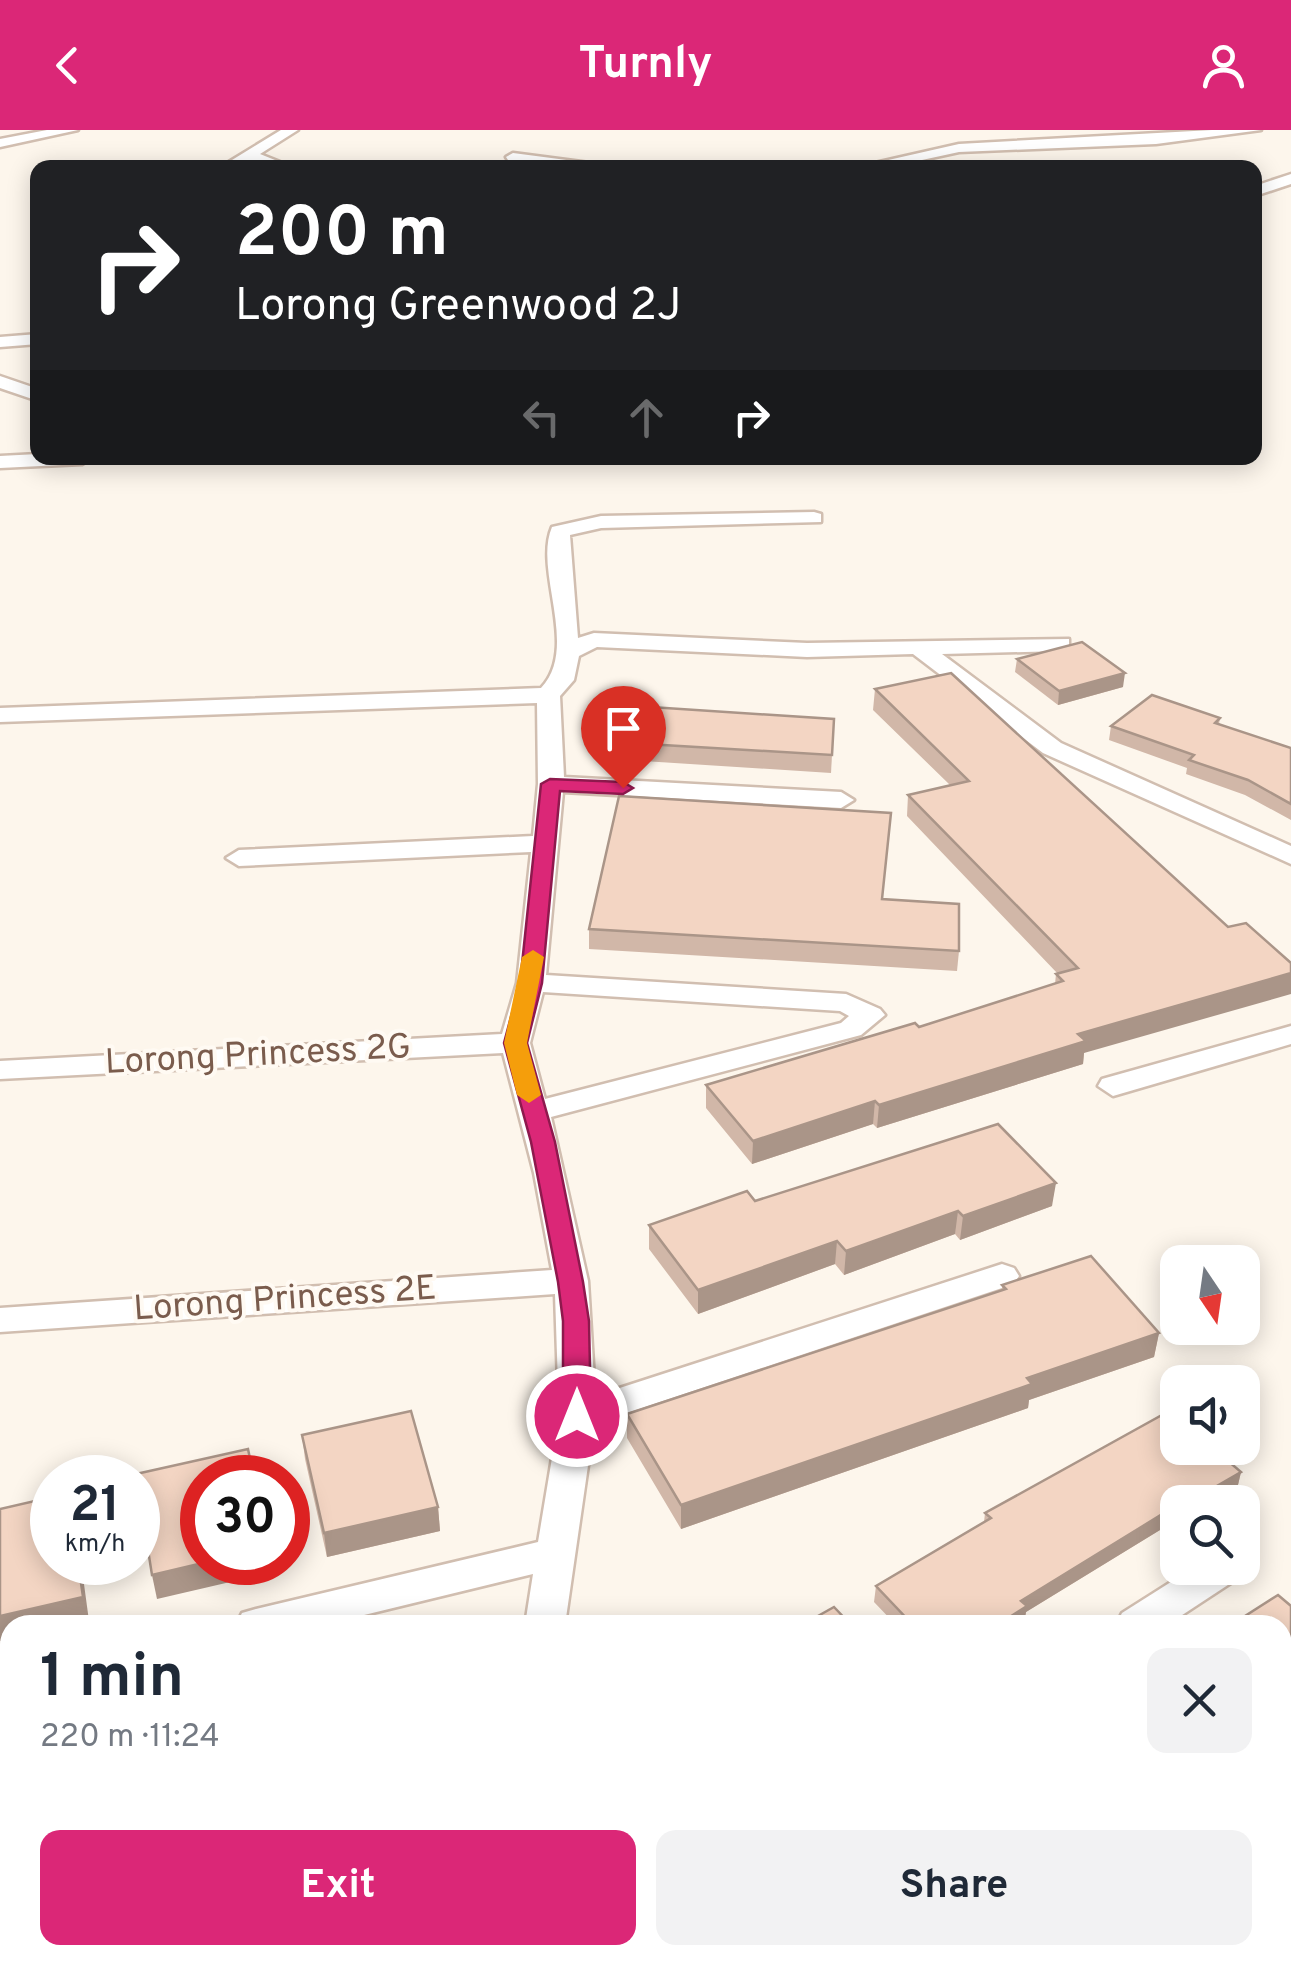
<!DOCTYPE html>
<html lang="en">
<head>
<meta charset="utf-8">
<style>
  body { margin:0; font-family:Overpass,sans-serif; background:#f2f2f3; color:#1f2937; height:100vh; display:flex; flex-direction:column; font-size:38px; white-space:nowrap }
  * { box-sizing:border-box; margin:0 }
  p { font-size:32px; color:#747a83 }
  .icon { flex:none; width:55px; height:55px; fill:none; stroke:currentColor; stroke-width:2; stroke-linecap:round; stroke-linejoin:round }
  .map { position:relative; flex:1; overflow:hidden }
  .side { position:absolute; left:0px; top:1485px; width:1292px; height:350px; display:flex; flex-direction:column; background:#fff; border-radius:30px 30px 0 0; box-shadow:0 5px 25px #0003 }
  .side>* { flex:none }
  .banner { position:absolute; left:30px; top:30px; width:1232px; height:305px; border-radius:20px; box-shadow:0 5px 25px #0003; background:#202124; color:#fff; overflow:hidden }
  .needle { width:65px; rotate:167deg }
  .controls { position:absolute; left:1160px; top:1115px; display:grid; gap:20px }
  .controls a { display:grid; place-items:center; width:100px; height:100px; border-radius:20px; background:#fff; box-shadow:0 5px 25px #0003; font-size:50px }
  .speed { position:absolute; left:30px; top:1325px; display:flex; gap:20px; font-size:50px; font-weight:700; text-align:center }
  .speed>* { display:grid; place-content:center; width:130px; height:130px; border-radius:50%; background:#fff; box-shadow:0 5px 25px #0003; line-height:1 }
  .speed small { font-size:25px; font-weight:400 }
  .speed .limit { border:15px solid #d22; background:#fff; color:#111 }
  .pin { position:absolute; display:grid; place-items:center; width:85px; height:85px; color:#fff; margin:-102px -42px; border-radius:50% 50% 50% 0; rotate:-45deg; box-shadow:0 0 10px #0007 }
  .pin .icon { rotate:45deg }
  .me { position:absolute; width:110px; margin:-55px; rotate:0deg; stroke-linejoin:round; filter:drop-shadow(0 0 8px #0008) }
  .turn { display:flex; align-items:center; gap:35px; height:210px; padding:0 40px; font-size:45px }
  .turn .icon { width:130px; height:130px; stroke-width:2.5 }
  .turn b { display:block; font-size:70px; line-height:85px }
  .lanes { display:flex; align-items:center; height:95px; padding:0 40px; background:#0003; justify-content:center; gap:50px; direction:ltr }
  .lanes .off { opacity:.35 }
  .round { display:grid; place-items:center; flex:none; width:105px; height:105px; border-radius:20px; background:#f2f2f3 }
  .summary { display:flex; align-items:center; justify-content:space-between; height:170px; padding:0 40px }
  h1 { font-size:60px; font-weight:700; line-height:75px }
  .primary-button { display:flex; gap:20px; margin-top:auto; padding:20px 40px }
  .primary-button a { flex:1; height:115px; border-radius:20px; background:#db2777; color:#fff; font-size:40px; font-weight:700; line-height:115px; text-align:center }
  .primary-button a+a { background:#f2f2f3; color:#1f2937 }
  header { display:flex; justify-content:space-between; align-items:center; height:130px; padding:0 40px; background:#db2777; color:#fff; font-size:45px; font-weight:700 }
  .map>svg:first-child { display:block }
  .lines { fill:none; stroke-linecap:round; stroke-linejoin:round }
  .minor-casing { stroke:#d1beb0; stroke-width:5 }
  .minor { fill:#fff; fill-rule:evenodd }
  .wall { fill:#d1b7a8 }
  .shaded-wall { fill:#aa9588 }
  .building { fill:#f3d5c3; stroke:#aa9588; stroke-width:2.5 }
  .route { fill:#db2777; stroke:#8e194d; stroke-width:2.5 }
  .slow { fill:#f59e0b }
  .labels { text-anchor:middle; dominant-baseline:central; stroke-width:8; stroke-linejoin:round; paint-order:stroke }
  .street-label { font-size:35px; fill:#7a5c4d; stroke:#fffaf3 }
</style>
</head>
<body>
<header><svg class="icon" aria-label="back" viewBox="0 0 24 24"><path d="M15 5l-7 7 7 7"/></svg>Turnly<svg class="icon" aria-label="person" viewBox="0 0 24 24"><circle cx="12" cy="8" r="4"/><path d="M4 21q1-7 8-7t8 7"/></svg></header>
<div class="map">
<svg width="1291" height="1835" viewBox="0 0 1291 1835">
  <rect width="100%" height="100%" fill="#fdf6ec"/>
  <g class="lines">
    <defs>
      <g id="minor">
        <polygon points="47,0 78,0 0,17 0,9"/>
        <polygon points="281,0 298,0 260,24 295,38 271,38 249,31 238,38 219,38"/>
        <polygon points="1212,0 1261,0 1156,14 959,22 885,38 853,38 959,14"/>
        <polygon points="513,23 597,34 604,38 508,30 506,27"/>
        <polygon points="1291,44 1291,54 1255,66 1255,56"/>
        <polygon points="38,204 38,214 0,217 0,207"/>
        <polygon points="0,246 38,259 38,271 0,258"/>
        <polygon points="38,324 38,328 92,328 82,334 0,338 0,326"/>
        <path d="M814,382L821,384V392L601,398L570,405L578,508L594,503L807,513L1069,509V519L1061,521L942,524L1061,613L1291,716V734L1043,623L913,524L807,527L597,517L579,526L574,550L560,566L564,647L841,662L854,670L841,678L563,662L546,845L846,864L880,879L885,885L861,905L551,987L588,1151L595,1266L1002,1134L1014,1138L1019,1146L1014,1154L594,1294L565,1495H525L533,1444L323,1495H236L242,1483L256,1479L538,1412L559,1286L555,1164L0,1202V1178L552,1140L534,1043L503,923L0,949V931L502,904L517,853L531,722L239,736L226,728L239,720L533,706L538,654L537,573L0,592V578L541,558C580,517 533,441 552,397L601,386ZM543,862L840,881L849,886L841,893L545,969L530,913Z"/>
        <polygon points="1291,896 1291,914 1113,966 1098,956 1102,949"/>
        <polygon points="1193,1438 1242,1438 1237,1449 1167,1495 1116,1495 1122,1483"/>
        <polygon points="10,1537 10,1571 0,1573 0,1539"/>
        <polygon points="527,1825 573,1825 576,1835 530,1835"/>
        <polygon points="602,1825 659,1825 654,1835 597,1835"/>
      </g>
    </defs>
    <use href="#minor" class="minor-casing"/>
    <use href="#minor" class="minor"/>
  </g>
  <g class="wall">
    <polygon points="1017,529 1123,557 1058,575 1015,542"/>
    <polygon points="875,559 1228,797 1084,923 1083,934 877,998 873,994 752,1034 706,978 706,955 919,897 1055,854 1056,844 1058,844 907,686 908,665 950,655 873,580"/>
    <polygon points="1220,588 1219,594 1291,618 1291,690 1245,665 1186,644 1187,638 1109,610 1111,596"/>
    <polygon points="834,589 831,643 596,628 596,611"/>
    <polygon points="883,769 959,821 957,841 589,819 589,799"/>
    <polygon points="755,1071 1052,1076 960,1110 955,1104 844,1145 835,1134 698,1184 649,1119 649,1095"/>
    <polygon points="1002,1155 1159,1203 1154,1227 1029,1270 1028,1278 681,1399 627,1308 627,1284 1002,1161"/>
    <polygon points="302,1305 438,1377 440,1401 327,1427 305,1329"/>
    <polygon points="1241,1342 1237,1359 1178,1372 1178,1394 1163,1402 1160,1400 1026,1482 1024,1493 1021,1495 896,1495 874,1472 876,1456 984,1392 985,1383"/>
    <polygon points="827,1825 986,1825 984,1835 835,1835"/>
  </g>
  <g class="shaded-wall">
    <polygon points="1125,543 1123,557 1058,575 1059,561"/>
    <polygon points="1291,843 1291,864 1084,923 1083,934 877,998 879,975 1078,904"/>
    <polygon points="875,971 873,994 752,1034 753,1011"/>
    <polygon points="1056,1053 1052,1076 960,1110 963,1086"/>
    <polygon points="958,1081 955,1104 844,1145 846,1121"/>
    <polygon points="837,1111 835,1134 698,1184 698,1160"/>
    <polygon points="1159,1203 1154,1227 1029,1270 1028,1278 681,1399 681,1375 1027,1248"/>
    <polygon points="1241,1342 1237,1359 1214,1372 1189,1372"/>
    <polygon points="438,1377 440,1401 327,1427 324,1403"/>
    <polygon points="1178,1379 1178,1394 1163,1402 1166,1386"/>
    <polygon points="1164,1383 1160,1400 1026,1482 1024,1493 1021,1495 997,1495 1021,1471"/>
    <polygon points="78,1432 81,1432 89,1491 71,1495 10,1495 10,1509 0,1511 0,1486"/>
    <polygon points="207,1432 272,1432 273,1442 157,1469 152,1445"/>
    <polygon points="1291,1584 1291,1603 1282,1609 1282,1590"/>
    <polygon points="968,1825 986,1825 984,1834 954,1835"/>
  </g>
  <g class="building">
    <polygon points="1082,512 1125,543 1059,561 1017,529"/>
    <polygon points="951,543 1228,797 1246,793 1291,833 1291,843 1078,904 1086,911 879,975 875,971 753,1011 706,955 915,893 919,897 1063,851 1056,844 1078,838 908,665 969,651 875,559"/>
    <polygon points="1152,565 1220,588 1215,593 1291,618 1291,674 1248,650 1189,630 1194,625 1111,596"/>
    <polygon points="605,574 834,589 832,625 596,611"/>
    <polygon points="619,666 891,683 882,769 959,774 959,821 589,799"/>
    <polygon points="998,994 1056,1053 963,1086 958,1081 846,1121 837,1111 698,1160 649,1095 747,1061 755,1071"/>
    <polygon points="1091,1126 1159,1203 1027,1248 1032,1254 681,1375 627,1284 1006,1159 1002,1155"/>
    <polygon points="1171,1280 1178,1286 1178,1318 1213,1318 1241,1342 1189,1372 1178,1372 1178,1379 1166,1386 1164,1383 1021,1471 1027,1476 997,1495 913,1495 876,1456 991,1388 985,1383"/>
    <polygon points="411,1281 438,1377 324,1403 302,1305"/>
    <polygon points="248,1319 254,1348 202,1348 202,1432 207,1432 152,1445 136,1344"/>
    <polygon points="52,1367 52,1432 78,1432 83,1467 0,1486 0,1379"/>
    <polygon points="1278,1465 1291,1476 1291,1584 1282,1590 1282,1495 1231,1495"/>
    <polygon points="834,1477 851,1495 802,1495"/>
    <polygon points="389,1488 390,1495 354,1495"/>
    <polygon points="771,1825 781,1825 789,1835 756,1835"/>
    <polygon points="848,1825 968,1825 954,1835 856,1835"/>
  </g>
  <polygon class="route" points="550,649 623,652 633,658 623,664 560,661 542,853 527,913 555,1012 583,1152 589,1191 591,1286 577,1297 563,1286 563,1191 558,1152 531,1012 504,913 520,853 541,654"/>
  <polygon class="slow" points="533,820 544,827 527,913 541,965 529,973 517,965 504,913 522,827"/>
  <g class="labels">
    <g class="street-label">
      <text transform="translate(258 926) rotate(-3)">Lorong Princess 2G</text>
      <text transform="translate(285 1170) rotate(-4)">Lorong Princess 2E</text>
    </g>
  </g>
</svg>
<div class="controls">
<a><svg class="needle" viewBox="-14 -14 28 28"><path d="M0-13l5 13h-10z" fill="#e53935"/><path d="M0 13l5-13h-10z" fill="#747a83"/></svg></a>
<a><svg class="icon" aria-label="sound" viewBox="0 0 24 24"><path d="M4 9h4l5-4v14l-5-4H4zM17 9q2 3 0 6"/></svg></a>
<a><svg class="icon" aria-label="search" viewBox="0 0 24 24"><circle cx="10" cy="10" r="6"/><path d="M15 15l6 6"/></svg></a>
</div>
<div class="speed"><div>21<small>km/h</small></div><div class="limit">30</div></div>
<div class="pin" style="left:623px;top:658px;background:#d93025"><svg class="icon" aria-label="arrive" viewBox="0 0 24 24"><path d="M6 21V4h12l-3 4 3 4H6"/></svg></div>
<svg class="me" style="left:577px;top:1286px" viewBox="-20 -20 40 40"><circle r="17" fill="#db2777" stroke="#fff" stroke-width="3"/><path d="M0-11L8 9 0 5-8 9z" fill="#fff"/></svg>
<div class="banner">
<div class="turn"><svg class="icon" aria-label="right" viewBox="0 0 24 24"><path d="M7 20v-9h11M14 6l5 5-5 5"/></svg><div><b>200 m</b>Lorong Greenwood 2J</div></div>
<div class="lanes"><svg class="icon off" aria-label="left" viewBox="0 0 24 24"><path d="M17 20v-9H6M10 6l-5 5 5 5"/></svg><svg class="icon off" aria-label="ahead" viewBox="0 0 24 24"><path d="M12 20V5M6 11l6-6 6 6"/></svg><svg class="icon" aria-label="right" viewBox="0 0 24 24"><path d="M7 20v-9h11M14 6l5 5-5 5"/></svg></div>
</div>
<section class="side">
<div class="summary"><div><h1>1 min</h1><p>220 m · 11:24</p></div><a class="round"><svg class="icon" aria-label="close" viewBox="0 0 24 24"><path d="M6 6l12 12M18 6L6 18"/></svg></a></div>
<div class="primary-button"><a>Exit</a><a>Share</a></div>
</section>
</div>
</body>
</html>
